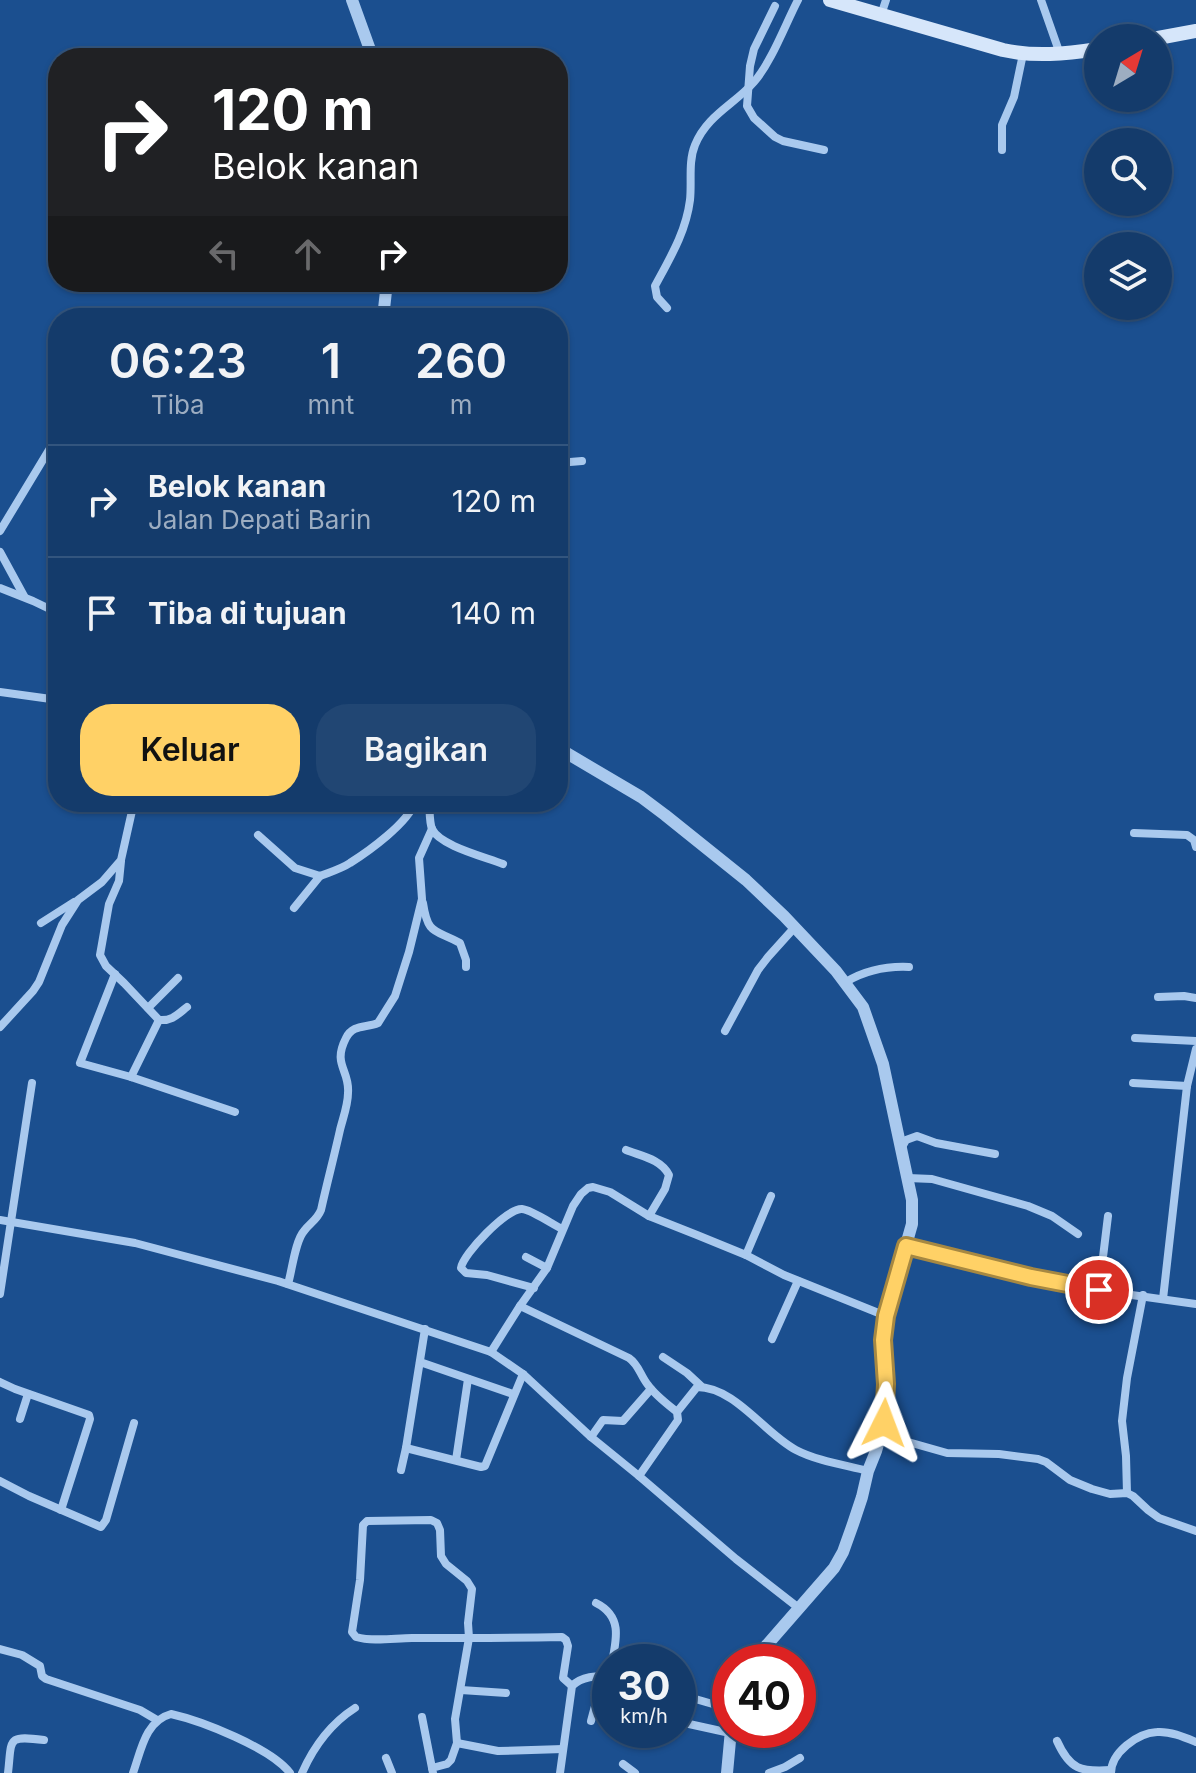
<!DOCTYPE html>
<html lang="id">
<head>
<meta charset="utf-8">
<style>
  body { margin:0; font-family:Inter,sans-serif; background:#214673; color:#f1f3f6; height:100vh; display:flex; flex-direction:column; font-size:30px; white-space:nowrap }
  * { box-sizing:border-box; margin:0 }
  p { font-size:26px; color:#9dadc1 }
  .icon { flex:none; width:44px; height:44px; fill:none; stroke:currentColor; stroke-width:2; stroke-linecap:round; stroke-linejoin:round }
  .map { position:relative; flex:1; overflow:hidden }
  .panel { position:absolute; left:48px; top:308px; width:520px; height:504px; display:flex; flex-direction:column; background:#143b6b; border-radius:32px; box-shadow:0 2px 6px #0004,0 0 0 2px #33557e }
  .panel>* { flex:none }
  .top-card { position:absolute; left:48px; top:48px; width:520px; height:244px; border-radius:32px; box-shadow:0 2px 6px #0004,0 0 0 2px #33557e; background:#202124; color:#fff; overflow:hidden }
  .needle { width:52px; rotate:38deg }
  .fabs { position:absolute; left:1084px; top:24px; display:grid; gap:16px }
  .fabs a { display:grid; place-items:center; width:88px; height:88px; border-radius:50%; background:#143b6b; box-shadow:0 2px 6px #0004,0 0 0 2px #33557e; font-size:40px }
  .speed { position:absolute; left:592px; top:1644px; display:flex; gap:16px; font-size:40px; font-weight:700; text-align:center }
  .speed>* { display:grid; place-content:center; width:104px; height:104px; border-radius:50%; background:#143b6b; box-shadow:0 2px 6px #0004,0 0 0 2px #33557e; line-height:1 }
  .speed small { font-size:20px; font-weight:400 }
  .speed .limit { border:12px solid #d22; background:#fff; color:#111 }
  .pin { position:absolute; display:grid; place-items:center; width:68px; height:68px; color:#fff; margin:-34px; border:4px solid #fff; border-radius:50%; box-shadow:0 2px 8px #0007 }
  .me { position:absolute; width:88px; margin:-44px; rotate:3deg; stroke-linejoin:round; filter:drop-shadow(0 0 6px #0008) }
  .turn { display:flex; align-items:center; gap:28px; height:168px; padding:0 32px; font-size:36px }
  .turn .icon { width:104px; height:104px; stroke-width:2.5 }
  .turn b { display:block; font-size:56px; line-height:68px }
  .lanes { display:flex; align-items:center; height:76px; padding:0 32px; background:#0003; justify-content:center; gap:40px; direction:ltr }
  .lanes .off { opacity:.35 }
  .eta { display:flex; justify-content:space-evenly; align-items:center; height:136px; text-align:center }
  .eta b { font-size:48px; font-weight:600; line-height:56px }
  .cta { display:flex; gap:16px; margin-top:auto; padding:16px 32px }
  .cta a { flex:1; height:92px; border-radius:32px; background:#ffd166; color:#111; font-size:32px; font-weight:600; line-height:92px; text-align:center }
  .cta a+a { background:#214673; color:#f1f3f6 }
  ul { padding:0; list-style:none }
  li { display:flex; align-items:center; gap:24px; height:112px; padding:0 32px; border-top:2px solid #33557e }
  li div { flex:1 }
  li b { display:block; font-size:30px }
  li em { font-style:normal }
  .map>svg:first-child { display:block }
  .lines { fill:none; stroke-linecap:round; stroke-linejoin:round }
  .minor { stroke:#a9c9ee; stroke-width:8 }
  .tertiary { stroke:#a9c9ee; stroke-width:12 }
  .secondary { stroke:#d6e6fa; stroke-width:14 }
  .route-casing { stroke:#a68842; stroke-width:20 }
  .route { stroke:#ffd166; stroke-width:14 }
</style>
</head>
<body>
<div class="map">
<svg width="1196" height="1773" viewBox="0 0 1196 1773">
  <rect width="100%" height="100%" fill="#1b4f8f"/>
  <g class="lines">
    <g class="minor">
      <polyline points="1041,0 1060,54"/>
      <polyline points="775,6 754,49 750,66 747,106 754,118 775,137 783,141 824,150"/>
      <polyline points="881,15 886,0"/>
      <polyline points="1002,150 1002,125 1014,97 1023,54"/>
      <path d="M667,308L657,297L655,286C670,258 686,232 690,200C692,182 688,162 695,145C707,115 735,104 754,82C772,61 785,25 798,0"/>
      <polyline points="446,318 453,316"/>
      <polyline points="558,463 582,461"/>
      <polyline points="0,531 58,435"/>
      <polyline points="0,552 24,596"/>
      <polyline points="0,588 33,601 58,613"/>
      <polyline points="0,692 58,700"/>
      <path d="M429,802C430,810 429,821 432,829C440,846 486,857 503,864"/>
      <polyline points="1134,833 1187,835 1194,840 1196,847"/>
      <path d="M258,835L295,868L320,876C330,872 341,869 350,863C369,851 408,823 415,802"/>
      <polyline points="121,861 119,881 109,904 100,955 106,966 124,983 159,1020 131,1077"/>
      <path d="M423,903C428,936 435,929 460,943L466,960V967"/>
      <polyline points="294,908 320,876"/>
      <polyline points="41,923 74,902"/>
      <polyline points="115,974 80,1063 131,1077 235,1112"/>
      <path d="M846,982C866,970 886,966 909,967"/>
      <polyline points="1158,997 1184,996 1196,998"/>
      <polyline points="148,1008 178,978"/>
      <path d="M159,1020C172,1021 177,1015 187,1007"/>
      <polyline points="0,1027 33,991 39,982 62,925 78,900 102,882 121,860 134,802"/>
      <polyline points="725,1031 758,970 768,957 795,927"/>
      <polyline points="1135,1038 1196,1041"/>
      <polyline points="1133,1083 1187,1086"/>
      <polyline points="902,1147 906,1140 917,1136 936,1143 995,1154"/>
      <path d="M626,1150C641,1156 661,1159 669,1175L665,1189L649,1216"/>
      <polyline points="908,1178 932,1179 1028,1206 1052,1216 1078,1234"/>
      <polyline points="0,1220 135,1243 278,1281 491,1352 523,1374 591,1437 639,1476 736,1559 800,1609"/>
      <polyline points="906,1246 1031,1277 1082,1288 1196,1304"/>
      <polyline points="746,1255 771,1196"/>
      <polyline points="526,1257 547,1268"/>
      <path d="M288,1284C292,1271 295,1241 304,1231C310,1223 317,1220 321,1210C327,1183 334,1157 340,1130C343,1118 348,1105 348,1093C350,1070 332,1065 346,1038C353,1024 366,1028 378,1023L395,996L409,952L422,899L419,858L432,829"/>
      <path d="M534,1288L487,1275L466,1273L461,1268C463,1254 507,1208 522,1209C532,1210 552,1224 562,1229"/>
      <polyline points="1099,1290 1108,1216"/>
      <polyline points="0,1294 32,1083"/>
      <polyline points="1163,1299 1187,1086 1196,1049"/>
      <path d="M520,1306L629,1358C639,1365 640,1375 648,1385C655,1395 667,1404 677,1412L678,1420L639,1476"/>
      <polyline points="772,1339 798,1281"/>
      <polyline points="491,1352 520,1306 547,1268 573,1206 581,1194 588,1188 593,1187 610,1192 649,1216 697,1235 746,1255 784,1275 886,1316"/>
      <polyline points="663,1357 687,1373 701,1386"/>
      <polyline points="420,1362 513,1394"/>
      <polyline points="0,1382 15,1389 89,1415 90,1419 61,1510"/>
      <path d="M677,1412L697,1387C735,1387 764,1433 796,1450C817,1461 845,1465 868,1471"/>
      <polyline points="20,1419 28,1394"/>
      <polyline points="591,1437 603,1420 623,1421 651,1389"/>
      <polyline points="880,1437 894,1438 947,1453 999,1454 1038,1459 1046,1462 1070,1480 1092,1489 1110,1494 1127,1493 1133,1496 1148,1510 1159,1518 1196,1531"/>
      <polyline points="406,1448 481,1467 485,1466 523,1374"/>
      <polyline points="456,1460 468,1379"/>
      <polyline points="401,1470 406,1448 425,1329"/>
      <polyline points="0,1481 29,1496 101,1527 106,1520 134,1423"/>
      <polyline points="1127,1493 1126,1456 1122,1421 1127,1378 1143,1295"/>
      <path d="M596,1603C622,1616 617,1638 612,1662"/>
      <polyline points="0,1649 22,1655 40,1666 42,1676 46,1679 140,1710 157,1720"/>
      <polyline points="461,1690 506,1693"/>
      <polyline points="678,1694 730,1709"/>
      <polyline points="422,1717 432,1768"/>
      <polyline points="591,1721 603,1676"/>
      <polyline points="689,1724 730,1733"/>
      <path d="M1057,1741C1070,1770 1081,1772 1111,1770"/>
      <polyline points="457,1743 498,1751 563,1749"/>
      <polyline points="386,1758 392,1773"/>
      <polyline points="623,1764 635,1773"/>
      <path d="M8,1773C12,1739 6,1735 44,1740"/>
      <path d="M133,1773C141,1751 145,1721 171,1714C202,1721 271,1748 290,1773"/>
      <path d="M302,1773C314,1746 330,1724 355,1708"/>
      <path d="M433,1773L432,1768L447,1764L451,1760L457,1743L455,1719L469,1638L468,1623L472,1589L467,1581L446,1564L441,1556L440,1530L437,1523L431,1520L367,1521L363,1525L360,1580L352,1632L356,1637C373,1642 395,1638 412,1638C462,1638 512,1638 562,1637L566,1640L568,1646L563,1678L572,1686"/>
      <path d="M560,1773L572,1686C582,1676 596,1676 610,1676"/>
      <polyline points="769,1773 785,1767 800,1758"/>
      <path d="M1111,1773C1111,1753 1137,1733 1157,1732C1170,1731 1184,1737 1196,1742"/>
    </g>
    <g class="tertiary">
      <polyline points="352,0 373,58"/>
      <polyline points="383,318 387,282"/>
      <polyline points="558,748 641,797 665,815 746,880 784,916 836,971 863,1007 883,1064 912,1200 912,1224 886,1316 883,1340 886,1384 884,1423 876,1451 868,1471 862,1497 853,1524 843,1552 834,1568 752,1662"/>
      <polyline points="727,1773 731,1730"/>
    </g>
    <g class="secondary">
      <path d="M830,0L1003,50C1035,57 1065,54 1098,49"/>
      <polyline points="1158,38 1196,31"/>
    </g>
  </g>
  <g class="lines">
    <defs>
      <polyline id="route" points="884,1423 886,1384 883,1340 886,1316 906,1246 1031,1277 1099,1290"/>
    </defs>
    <use href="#route" class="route-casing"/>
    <use href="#route" class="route"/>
  </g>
</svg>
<div class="fabs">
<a><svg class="needle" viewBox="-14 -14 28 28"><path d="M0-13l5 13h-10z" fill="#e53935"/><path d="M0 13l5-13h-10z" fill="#9dadc1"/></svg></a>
<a><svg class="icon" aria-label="search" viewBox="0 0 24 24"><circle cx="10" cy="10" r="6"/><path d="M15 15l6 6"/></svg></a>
<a><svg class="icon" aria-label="layers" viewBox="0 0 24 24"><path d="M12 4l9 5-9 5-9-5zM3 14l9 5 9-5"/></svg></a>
</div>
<div class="speed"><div>30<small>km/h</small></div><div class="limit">40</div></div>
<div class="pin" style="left:1099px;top:1290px;background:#d93025"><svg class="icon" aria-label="arrive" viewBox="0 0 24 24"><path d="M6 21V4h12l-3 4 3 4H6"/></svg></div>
<svg class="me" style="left:884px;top:1423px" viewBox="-20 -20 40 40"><path d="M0-17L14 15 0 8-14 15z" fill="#ffd166" stroke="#fff" stroke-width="4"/></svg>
<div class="top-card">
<div class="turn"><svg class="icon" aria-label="right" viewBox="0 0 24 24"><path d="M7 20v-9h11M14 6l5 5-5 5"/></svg><div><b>120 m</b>Belok kanan</div></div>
<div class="lanes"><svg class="icon off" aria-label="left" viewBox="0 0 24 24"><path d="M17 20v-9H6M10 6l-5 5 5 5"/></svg><svg class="icon off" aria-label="ahead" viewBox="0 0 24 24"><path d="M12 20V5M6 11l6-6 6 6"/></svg><svg class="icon" aria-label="right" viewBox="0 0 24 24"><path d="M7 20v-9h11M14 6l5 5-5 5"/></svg></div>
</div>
<section class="panel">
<div class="eta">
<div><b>06:23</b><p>Tiba</p></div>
<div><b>1</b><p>mnt</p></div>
<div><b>260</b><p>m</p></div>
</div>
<ul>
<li><svg class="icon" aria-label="right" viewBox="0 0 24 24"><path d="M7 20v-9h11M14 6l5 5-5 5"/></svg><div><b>Belok kanan</b><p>Jalan Depati Barin</p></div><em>120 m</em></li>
<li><svg class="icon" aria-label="arrive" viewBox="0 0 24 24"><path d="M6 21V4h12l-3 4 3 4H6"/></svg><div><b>Tiba di tujuan</b></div><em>140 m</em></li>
</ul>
<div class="cta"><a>Keluar</a><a>Bagikan</a></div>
</section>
</div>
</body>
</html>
